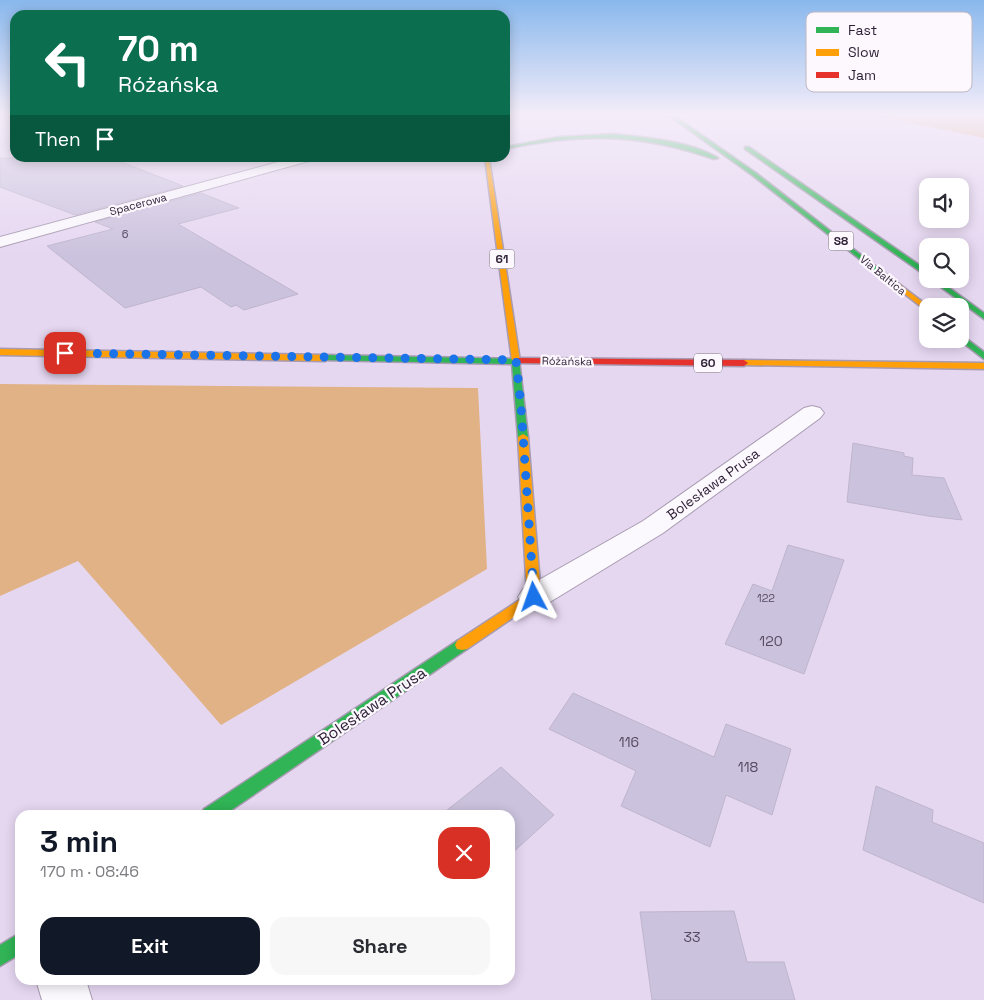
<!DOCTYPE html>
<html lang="en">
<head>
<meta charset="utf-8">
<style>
  body { margin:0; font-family:"Space Grotesk",sans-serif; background:#f7f7f7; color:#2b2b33; height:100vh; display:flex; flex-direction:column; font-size:19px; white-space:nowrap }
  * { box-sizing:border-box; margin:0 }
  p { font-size:16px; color:#7c7c81 }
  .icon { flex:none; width:28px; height:28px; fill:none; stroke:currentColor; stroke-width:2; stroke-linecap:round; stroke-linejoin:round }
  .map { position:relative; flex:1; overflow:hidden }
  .drawer { position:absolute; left:15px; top:810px; width:500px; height:175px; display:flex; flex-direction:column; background:#fff; border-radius:15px; box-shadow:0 2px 12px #0003 }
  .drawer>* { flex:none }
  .hud { position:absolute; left:10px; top:10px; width:500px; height:152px; border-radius:15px; box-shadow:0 2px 12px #0003; background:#0b6e4f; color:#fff; overflow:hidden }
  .fabs { position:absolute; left:919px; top:178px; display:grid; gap:10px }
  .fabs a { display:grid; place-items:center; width:50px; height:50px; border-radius:10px; background:#fff; box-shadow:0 2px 12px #0003; font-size:25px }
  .pin { position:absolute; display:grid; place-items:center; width:42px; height:42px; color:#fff; margin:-21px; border-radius:10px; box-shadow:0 2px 8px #0006 }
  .me { position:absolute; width:55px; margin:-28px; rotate:356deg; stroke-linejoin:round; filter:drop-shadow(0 0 4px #0008) }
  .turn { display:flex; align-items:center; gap:18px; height:105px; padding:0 25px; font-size:22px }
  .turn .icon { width:65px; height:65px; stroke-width:2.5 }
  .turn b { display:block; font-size:35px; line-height:42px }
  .then { display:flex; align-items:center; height:48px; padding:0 25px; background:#0003; gap:10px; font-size:19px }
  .round { display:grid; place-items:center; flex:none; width:52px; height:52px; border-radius:15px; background:#f7f7f7 }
  .headline { display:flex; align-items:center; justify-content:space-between; height:85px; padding:0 25px }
  h1 { font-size:30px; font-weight:600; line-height:38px; color:#111827 }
  .cta { display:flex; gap:10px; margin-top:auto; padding:10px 25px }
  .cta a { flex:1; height:58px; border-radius:15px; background:#111827; color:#fff; font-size:20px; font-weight:600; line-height:58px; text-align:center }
  .cta a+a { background:#f7f7f7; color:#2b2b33 }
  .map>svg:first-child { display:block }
  .forest { fill:#e0b286 }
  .building { fill:#cbc2dd; stroke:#beb5cd }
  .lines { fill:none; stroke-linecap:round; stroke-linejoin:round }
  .street-casing { stroke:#a79ab1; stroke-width:2 }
  .fast-casing { stroke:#a79ab1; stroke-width:3 }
  .slow-casing { stroke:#a79ab1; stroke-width:3 }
  .jam-casing { stroke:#a79ab1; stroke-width:3 }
  .street { fill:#fbf9fd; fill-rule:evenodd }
  .fast { fill:#30b455; fill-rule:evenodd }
  .slow { fill:#ff9f0a; fill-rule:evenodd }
  .jam { fill:#e5322d; fill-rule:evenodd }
  .route { stroke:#1a73e8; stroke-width:9; stroke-dasharray:0 16.2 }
  .labels { text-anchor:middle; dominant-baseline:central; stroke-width:4.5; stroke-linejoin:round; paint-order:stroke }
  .far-street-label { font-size:11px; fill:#2c1f35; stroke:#fcf8fe }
  .number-label { font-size:11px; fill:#564a61 }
  .shield { fill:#fcf8fe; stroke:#6a6071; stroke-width:1 }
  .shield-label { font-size:12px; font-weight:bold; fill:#2c1f35 }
  .street-label { font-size:14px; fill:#2c1f35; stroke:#fcf8fe }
  .near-number-label { font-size:14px; fill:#564a61 }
  .near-street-label { font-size:16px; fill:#2c1f35; stroke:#fcf8fe }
  .key { fill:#fcf8fe; stroke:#beb7c2; stroke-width:1 }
  .key-label { font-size:14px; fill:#2c1f35 }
</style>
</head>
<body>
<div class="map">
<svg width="984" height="1000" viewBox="0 0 984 1000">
  <rect width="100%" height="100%" fill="#e6d7f1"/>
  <g class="forest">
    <polygon points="871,115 984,115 984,138"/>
    <polygon points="0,384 478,388 487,569 221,725 78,561 0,596"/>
  </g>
  <g class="building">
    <polygon points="0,158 111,158 183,186 75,215 0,187"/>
    <polygon points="201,193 239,208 178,224 298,294 244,310 236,305 231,307 201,287 125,308 47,246 113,229 95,222"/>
    <polygon points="853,443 904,453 904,456 913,458 912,475 944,478 962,520 928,516 847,502"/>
    <polygon points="788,545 844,560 804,674 725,644 753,584 772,591"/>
    <polygon points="573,693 714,757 726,724 791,749 772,815 726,795 710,847 621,806 636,771 549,729"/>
    <polygon points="501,767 554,815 510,855 510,815 441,815"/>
    <polygon points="876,786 933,810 932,822 984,843 984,903 863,850"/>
    <polygon points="734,911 747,962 784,962 795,1000 652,1000 640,912"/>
  </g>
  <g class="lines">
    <defs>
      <g id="street">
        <polygon points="293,158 311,158 309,161 0,247 0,237"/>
        <polygon points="812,406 820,408 824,413 820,418 663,533 545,605 534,608 523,605 518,597 523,589 643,521 804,408"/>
        <polygon points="36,980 86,980 92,1000 42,1000"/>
      </g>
      <g id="fast">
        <polygon points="668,115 673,115 756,173 879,269 879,271 875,271 752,175"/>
        <path d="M612,134C644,137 690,141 718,158L714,159C639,133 582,133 505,149V147L559,137Z"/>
        <polygon points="745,147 749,147 928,271 928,277 745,149"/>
        <polygon points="930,279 937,279 984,313 984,319"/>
        <polygon points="960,334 984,352 984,359 958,339 960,339"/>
        <polygon points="325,355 519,359 528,437 523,440 518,437 512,364 322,360 321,358"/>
        <polygon points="462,640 467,641 469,645 467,649 224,815 201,815 204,809 457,641"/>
        <polygon points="20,933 20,954 0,966 0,945"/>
      </g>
      <g id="slow">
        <polygon points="485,158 489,158 520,361 516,364 512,361"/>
        <polygon points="875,269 879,269 928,306 928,312 875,271"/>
        <polygon points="0,349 325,355 329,358 325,361 0,355"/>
        <polygon points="744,360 984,363 984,369 741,365 741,361"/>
        <polygon points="523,434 528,437 541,597 539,600 467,649 462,650 457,649 455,645 457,641 527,595 518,437"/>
      </g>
      <polygon id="jam" points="516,358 744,360 748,363 744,366 513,363 513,359"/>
    </defs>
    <use href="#street" class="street-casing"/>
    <use href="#fast" class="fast-casing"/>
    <use href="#slow" class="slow-casing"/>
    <use href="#jam" class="jam-casing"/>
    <use href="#street" class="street"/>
    <use href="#fast" class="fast"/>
    <use href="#slow" class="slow"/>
    <use href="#jam" class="jam"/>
  </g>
  <linearGradient id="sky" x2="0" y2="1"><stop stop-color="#89b8ed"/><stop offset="0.45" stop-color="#f4edf9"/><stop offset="1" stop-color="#f4edf9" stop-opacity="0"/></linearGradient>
  <rect width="984" height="255" fill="url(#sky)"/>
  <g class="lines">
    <polyline class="route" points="65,353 516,360 521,406 534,597"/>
  </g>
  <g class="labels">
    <g class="far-street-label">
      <text transform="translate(138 204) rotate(-15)">Spacerowa</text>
      <text transform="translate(883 275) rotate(39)">Via Baltica</text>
      <text transform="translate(567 361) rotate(1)">Różańska</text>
    </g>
    <g class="number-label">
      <text x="125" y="234">6</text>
      <text x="766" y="598">122</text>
    </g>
    <g class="shield">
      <rect x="828.5" y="231.5" width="25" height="19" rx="4"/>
      <rect x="489.5" y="249.5" width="25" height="19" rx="4"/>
      <rect x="694" y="353.5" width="28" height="19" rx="4"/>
    </g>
    <g class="shield-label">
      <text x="841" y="241">S8</text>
      <text x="502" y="259">61</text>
      <text x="708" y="363">60</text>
    </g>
    <g class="street-label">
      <text transform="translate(713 484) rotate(-36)">Bolesława Prusa</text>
    </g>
    <g class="near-number-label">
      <text x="771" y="641">120</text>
      <text x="629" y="742">116</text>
      <text x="748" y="767">118</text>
      <text x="692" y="937">33</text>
    </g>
    <g class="near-street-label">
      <text transform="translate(372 706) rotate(-34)">Bolesława Prusa</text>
    </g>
  </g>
  <rect x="806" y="12" width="166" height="80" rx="8" class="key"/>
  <rect x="816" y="27" width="23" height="6" fill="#30b455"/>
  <rect x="816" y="49" width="23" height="7" fill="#ff9f0a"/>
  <rect x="816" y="72" width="23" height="6" fill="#e5322d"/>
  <g class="key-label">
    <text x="848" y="35">Fast</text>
    <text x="848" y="57">Slow</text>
    <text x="848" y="80">Jam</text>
  </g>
</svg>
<div class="fabs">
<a><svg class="icon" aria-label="sound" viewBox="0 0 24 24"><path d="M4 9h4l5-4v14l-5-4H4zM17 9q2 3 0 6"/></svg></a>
<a><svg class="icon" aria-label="search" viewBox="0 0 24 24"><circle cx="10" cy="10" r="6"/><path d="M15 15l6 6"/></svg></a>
<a><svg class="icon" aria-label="layers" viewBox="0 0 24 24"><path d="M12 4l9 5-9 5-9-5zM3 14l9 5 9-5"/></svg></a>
</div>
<div class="pin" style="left:65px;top:353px;background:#d93025"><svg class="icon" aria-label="arrive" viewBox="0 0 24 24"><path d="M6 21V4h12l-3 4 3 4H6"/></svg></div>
<svg class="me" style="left:534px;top:597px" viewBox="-20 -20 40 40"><path d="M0-17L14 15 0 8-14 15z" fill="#1a73e8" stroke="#fff" stroke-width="4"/></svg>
<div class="hud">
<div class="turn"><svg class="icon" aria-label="left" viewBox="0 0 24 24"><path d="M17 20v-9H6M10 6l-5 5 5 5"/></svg><div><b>70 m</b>Różańska</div></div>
<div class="then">Then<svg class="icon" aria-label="arrive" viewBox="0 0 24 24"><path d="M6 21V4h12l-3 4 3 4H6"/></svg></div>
</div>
<section class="drawer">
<div class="headline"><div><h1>3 min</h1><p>170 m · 08:46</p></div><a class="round" style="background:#d93025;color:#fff"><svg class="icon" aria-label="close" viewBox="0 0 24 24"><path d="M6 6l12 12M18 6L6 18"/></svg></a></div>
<div class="cta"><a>Exit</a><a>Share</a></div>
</section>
</div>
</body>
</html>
